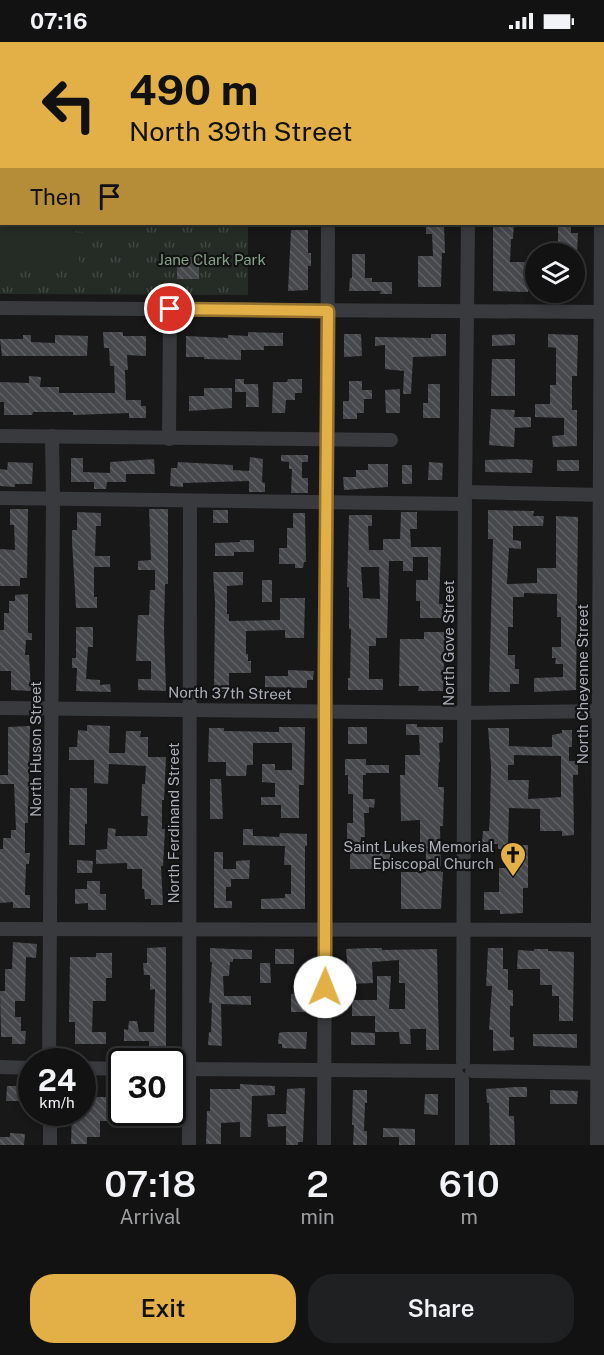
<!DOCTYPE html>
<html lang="en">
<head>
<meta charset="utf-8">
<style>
  body { margin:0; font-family:"Public Sans",sans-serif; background:#1f2021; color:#f1f3f6; height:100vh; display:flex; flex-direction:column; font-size:22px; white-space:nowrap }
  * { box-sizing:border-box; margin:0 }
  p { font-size:20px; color:#9c9ea0 }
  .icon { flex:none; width:33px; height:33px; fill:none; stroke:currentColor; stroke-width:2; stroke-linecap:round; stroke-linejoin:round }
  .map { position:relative; height:1103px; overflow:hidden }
  .drawer { display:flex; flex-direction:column; background:#121213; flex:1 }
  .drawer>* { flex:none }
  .hud { position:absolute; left:0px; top:0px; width:604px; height:183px; box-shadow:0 3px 9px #0003,0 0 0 2px #313233; background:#e3b047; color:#111; overflow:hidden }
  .tools { position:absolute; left:525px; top:201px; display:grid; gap:12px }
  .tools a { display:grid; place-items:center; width:60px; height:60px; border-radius:50%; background:#121213; box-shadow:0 3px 9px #0003,0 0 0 2px #313233; font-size:30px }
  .speed { position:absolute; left:18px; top:1006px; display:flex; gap:12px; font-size:30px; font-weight:700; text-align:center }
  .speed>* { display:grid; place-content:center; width:78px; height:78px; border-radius:50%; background:#121213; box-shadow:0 3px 9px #0003,0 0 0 2px #313233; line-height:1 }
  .speed small { font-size:15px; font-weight:400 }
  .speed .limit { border:3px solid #111; border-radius:9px; background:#fff; color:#111 }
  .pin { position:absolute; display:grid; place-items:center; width:51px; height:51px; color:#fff; margin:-26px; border:3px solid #fff; border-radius:50%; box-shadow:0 2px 6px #0007 }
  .me { position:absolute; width:66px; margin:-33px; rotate:1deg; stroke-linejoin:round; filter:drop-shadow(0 0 4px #0008) }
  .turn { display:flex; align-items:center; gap:21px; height:126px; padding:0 30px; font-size:27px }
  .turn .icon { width:78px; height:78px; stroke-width:2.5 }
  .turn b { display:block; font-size:42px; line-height:51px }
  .then { display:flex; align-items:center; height:57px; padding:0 30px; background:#0003; gap:12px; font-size:22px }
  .eta { display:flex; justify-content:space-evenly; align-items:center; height:102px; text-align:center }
  .eta b { font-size:36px; font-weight:600; line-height:42px }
  .button { display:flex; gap:12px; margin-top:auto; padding:12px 30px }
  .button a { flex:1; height:69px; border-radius:24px; background:#e3b047; color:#111; font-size:24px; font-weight:600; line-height:69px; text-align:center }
  .button a+a { background:#1f2021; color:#f1f3f6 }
  .status { display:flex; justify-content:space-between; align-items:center; height:42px; padding:0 30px; background:#121213; direction:ltr }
  .status svg { height:16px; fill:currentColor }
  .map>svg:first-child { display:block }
  .grass { fill:url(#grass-tufts) }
  .pitch { fill:#242c25 }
  .building { fill:url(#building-back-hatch); fill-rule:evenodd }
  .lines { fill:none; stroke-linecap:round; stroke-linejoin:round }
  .minor { stroke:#393a3e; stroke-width:14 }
  .route-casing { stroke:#94722e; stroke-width:15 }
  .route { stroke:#e3b047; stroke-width:10 }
  .labels { text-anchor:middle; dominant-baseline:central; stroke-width:4.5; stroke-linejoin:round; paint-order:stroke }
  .park-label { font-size:15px; fill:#84a186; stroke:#131314 }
  .street-label { font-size:15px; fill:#abafb8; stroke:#131314 }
  .poi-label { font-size:15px; fill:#abafb8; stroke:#131314; text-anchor:end }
</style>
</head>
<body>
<div class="status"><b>07:16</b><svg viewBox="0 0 49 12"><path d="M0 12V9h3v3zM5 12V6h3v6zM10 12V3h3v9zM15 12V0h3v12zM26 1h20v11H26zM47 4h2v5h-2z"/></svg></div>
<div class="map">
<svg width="604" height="1103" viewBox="0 0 604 1103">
  <defs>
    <pattern id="grass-tufts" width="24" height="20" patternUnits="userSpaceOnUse" patternTransform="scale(1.5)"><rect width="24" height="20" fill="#242c25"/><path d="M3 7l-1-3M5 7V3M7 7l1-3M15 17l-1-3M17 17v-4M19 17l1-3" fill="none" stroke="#414843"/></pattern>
    <pattern id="building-back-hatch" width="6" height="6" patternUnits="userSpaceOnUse" patternTransform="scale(1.5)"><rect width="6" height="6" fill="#47484c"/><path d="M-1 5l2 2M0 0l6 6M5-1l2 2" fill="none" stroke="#5f6064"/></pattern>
  </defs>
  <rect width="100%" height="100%" fill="#181819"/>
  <polygon class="grass" points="0,83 2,182 248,182 248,253 0,252"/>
  <polygon class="pitch" points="0,115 2,182 126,182 127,192 104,192 72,189 82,229 0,229"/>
  <g class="building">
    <polygon points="426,182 444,182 445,211 442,211 441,245 418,245 418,214 433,214 432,192 426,192"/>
    <polygon points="493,182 514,182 513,197 511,197 510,220 528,220 528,250 493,249"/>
    <polygon points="558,185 571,185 571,191 578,191 577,212 558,212"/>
    <polygon points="291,188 308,188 308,211 311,211 311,224 308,224 308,248 288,249"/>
    <polygon points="352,212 365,212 365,236 372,236 372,240 392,240 392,252 380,252 381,249 349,249 350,236 352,236"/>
    <rect x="177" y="215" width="22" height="22"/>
    <polygon points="103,290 123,290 123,294 146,294 146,314 127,313 128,328 125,328 126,358 141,358 141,364 146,364 146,376 129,376 129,371 73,373 73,370 33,370 32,373 4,373 4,360 0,360 0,340 29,341 29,334 41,335 40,345 59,345 59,351 115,351 114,324 110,324 109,306 104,306"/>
    <polygon points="248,290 283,291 283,304 264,304 264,308 241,308 241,318 204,317 204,315 186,315 186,294 228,296 228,293 248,294"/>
    <polygon points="344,292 361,292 362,314 344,315"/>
    <polygon points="431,292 446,292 446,314 413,315 411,352 403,352 404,329 385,327 385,303 375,304 375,295 431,296"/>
    <polygon points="515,292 515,303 492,304 492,293"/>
    <polygon points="548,292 578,293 577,334 572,334 572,368 577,368 577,404 553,405 552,394 564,393 564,376 535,375 535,362 550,362 550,343 556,343 556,306 548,305"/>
    <polygon points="23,293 31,293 31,300 55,301 55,293 88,294 87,314 2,314 0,297 23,297"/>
    <polygon points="492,317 515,317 515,354 491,354"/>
    <polygon points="235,337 244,337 244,342 258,342 259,365 246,365 246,350 235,350"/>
    <polygon points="288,337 302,337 302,351 295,351 295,358 286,358 285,371 272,371 273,340 287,340"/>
    <polygon points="349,339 362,339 362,348 372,348 372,357 364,357 364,371 357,371 357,377 343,377 343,359 349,359"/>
    <polygon points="428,342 440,342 440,376 423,376 423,361 428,361"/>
    <polygon points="204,346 232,346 232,366 189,369 189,354 204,354"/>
    <polygon points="400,347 400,371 386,371 385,348"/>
    <polygon points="491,367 515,368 514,375 531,375 531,385 515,386 514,405 489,403"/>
    <polygon points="281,413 308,413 308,420 302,420 302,436 308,436 308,451 291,451 292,427 289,427 289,420 281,419"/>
    <polygon points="250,415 263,417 262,440 265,441 265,450 249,450 249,439 183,441 183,445 170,444 171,426 177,426 178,420 233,423 233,428 249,429"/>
    <polygon points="71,416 83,416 83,430 110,431 110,420 154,417 155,432 126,432 126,440 107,440 106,447 94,447 94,440 71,440"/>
    <polygon points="514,417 533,418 532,431 485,430 485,418"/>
    <rect x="557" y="418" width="22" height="11"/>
    <polygon points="8,420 33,421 32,442 15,442 15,445 0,444 0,427 7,428"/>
    <polygon points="429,420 443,421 442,438 428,438"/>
    <polygon points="368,422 388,422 388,445 344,448 343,435 356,435 356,428 368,428"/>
    <rect x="402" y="423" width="10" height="19"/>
    <polygon points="10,467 28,467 27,536 20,536 20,544 0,544 0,507 15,508 14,483 10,483"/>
    <polygon points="149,467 168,467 168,542 165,542 164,587 166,649 138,648 138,637 151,637 151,619 136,619 138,573 149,573 150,548 155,548 155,528 138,528 138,519 151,518"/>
    <rect x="213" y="468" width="15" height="13"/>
    <polygon points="488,468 534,469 533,474 544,474 543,484 513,484 513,498 521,499 521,507 509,506 507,542 537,541 537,526 556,526 556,474 578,475 576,648 534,650 534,636 563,635 563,622 555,622 556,616 552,616 552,605 561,605 561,575 557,575 557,552 524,551 524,555 513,555 513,585 508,585 508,613 515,613 515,627 519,627 519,642 510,642 510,650 489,650 493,497 488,497"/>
    <polygon points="77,470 101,471 101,484 96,484 95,514 110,514 110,525 94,525 94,555 97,555 97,566 76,566 72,500 72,488 77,488"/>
    <path d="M401,470H417V487H410L411,505H441L439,562H443V576H420V559H416V538H428V515H413V529H403V519H389L387,596H376V604H369V637H383V648H348V636H350L351,587H349V545H347L349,473H372V484H368L369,508H383V497H400ZM361,525H379L380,557L363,556Z"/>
    <polygon points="293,471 305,471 306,520 304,520 303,526 295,526 295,522 279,522 279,506 287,506 287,486 293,486"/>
    <polygon points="240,498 254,498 254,510 234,510 234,514 215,514 215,501 240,500"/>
    <polygon points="213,530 243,530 243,543 227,544 227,572 229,572 229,579 280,578 280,556 305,556 304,596 285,596 285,588 246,589 246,612 248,612 248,619 251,619 251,631 229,631 229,650 214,650 215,560"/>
    <rect x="262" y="538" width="10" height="22"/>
    <polygon points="28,552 28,591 32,591 32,598 26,598 25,613 29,613 31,649 11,648 11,629 0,629 0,588 4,588 4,571 9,571 9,559 15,559 15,553"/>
    <polygon points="76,585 93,585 93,605 88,605 86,637 100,638 100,643 110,642 111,650 76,649 77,626 72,626 72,616 76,616"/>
    <polygon points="424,590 445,590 443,649 418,649 419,644 399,644 400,597 424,597"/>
    <polygon points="288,628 314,629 313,638 307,638 307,646 265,645 265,634 288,634"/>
    <polygon points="406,682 417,682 417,685 443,685 443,700 439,701 440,720 439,720 438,745 444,745 443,784 440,784 441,830 443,830 441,867 401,867 401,830 426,830 426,805 420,805 420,778 401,779 400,733 405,733 405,713 420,713 419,693 406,693"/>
    <polygon points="87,683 110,684 109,711 125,711 126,689 141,689 140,695 148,695 148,715 166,715 164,758 162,758 162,787 165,787 163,824 161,824 163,863 151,863 151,857 145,857 144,847 142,847 142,827 127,827 127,821 96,822 96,808 107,807 108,786 116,787 115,794 147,794 148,774 141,774 142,742 145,742 146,724 109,722 108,742 94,741 94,718 69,718 69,705 77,705 78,688 87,689"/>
    <polygon points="30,684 28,781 25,781 25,811 30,811 29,822 26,822 25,853 30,853 30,866 13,866 13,860 0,861 0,807 3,807 3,796 11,796 11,788 16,788 14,742 0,742 0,733 8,733 8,685"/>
    <polygon points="279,685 305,685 304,743 299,743 299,776 281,776 281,763 261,763 261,755 275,755 275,741 262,740 262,722 275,722 275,728 292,728 292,701 253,701 253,723 247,723 246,734 226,734 226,720 208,720 209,686 224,686 224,689 279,690"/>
    <rect x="348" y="685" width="19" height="17"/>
    <path d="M488,686H509V704L532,705H552V693L562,691V688H572V705H569V719H578V733H573L574,793L562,794V789H540V767L509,766L508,803H528V846H523V871L500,872V868H484V850H499V826H507V807H498V802H482L483,789H489L490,771L491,723ZM514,713L561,714V755L528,757L529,738H508V723H514Z"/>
    <polygon points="345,717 366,717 366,723 389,723 389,731 366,731 366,733 363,733 363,757 375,757 374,766 369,765 369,771 364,771 365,795 361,795 361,809 390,810 390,824 375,824 375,827 350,827 350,803 347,803 347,781 353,781 353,752 348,752 348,733 345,733"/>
    <polygon points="210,737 221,737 223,777 210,777"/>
    <polygon points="70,746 87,746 87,782 85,782 85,803 69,803"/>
    <polygon points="243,787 253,787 253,794 279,795 280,791 307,792 307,804 305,804 305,867 261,867 261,857 285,856 285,852 291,852 291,823 284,823 285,804 243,803"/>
    <polygon points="214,810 223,810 223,827 236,827 236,819 250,818 249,837 231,837 231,845 226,845 226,859 232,859 232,866 214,866"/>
    <polygon points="77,818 93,819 92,831 77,831"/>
    <polygon points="87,839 100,839 100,852 106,852 106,868 88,868 88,861 75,862 75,847 87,847"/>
    <polygon points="13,900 37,902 36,916 26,915 25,959 15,959 15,975 21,975 21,989 26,989 25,1002 12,1002 12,995 1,995 0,949 5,949 5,927 12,927"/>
    <polygon points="166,905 166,1007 149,1007 149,999 124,999 124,987 128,988 129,979 137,979 139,990 154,990 155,947 150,948 150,933 144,933 143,921 147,921 147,906"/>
    <polygon points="210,906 252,908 252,917 233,917 233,920 230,920 229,934 223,934 224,954 251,954 251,963 221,962 222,1004 208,1003 209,990 211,990 212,961 209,961 212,920 210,920"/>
    <polygon points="368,906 382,906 382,908 437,907 439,1008 426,1008 426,987 410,987 411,1002 400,1002 399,990 375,990 375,974 352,974 352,958 377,958 377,934 391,934 389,967 405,967 405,941 399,941 399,918 372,920 373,941 349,942 346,907"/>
    <polygon points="488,906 503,906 503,927 508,927 508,948 513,948 513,964 510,964 510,995 514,995 514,1008 493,1009 493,988 489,988 492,944 486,944"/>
    <rect x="275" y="907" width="19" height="15"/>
    <polygon points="534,907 548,907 548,909 574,910 573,979 559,979 559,954 552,954 552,943 540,943 540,927 517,927 518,908 534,909"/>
    <polygon points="96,911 112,911 112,936 106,936 106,959 93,959 92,990 106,990 106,1002 75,1002 75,980 69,980 70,915 96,915"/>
    <polygon points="260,921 270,921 271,941 260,941"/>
    <rect x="291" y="952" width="14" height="18"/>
    <polygon points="282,990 307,990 306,1007 282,1006 282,1002 278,1002 279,991"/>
    <polygon points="351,990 375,991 375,1003 351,1003"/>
    <polygon points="533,992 577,992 577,1006 533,1004"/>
    <polygon points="240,1042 275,1044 275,1053 252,1054 251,1095 240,1095 240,1080 221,1081 221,1102 206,1102 207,1069 210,1069 210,1047 240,1047"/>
    <polygon points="7,1044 26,1044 26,1059 6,1059"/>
    <polygon points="82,1044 96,1044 95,1055 114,1055 114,1079 100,1079 100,1095 87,1095 87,1102 71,1102 72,1071 82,1071"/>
    <polygon points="517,1045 527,1045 527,1055 509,1055 509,1074 514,1074 515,1103 490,1103 489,1061 487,1061 486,1047"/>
    <polygon points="305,1046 303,1100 298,1100 298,1103 286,1103 286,1084 268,1085 267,1072 286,1072 287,1047"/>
    <polygon points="353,1048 367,1048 367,1061 365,1061 364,1089 367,1089 367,1103 353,1103 354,1083 352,1083"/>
    <polygon points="550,1048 578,1049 577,1062 550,1062"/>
    <polygon points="425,1052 438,1052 438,1073 424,1072"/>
    <rect x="134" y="1071" width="32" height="12"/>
    <polygon points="383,1086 415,1087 415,1103 399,1103 399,1095 383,1095"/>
    <polygon points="10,1091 25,1092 24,1103 0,1103 0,1095 10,1095"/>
  </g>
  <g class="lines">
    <g class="minor">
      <polyline points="193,0 193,2"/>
      <polyline points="465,0 465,2"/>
      <polyline points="601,0 601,2"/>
      <polyline points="54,2 54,0"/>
      <polyline points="327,2 327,0"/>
      <polyline points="603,85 604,85"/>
      <polyline points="0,266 604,270"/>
      <polyline points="0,394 391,398"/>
      <polyline points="169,397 170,267"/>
      <polyline points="465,450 604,453"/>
      <polyline points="0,456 465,462"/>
      <polyline points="0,666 464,671 604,669"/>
      <polyline points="0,887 604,888"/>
      <polyline points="49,1020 53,456 52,394"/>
      <polyline points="463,1020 465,450 468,182"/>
      <polyline points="0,1025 32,1026"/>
      <polyline points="82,1026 122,1027"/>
      <polyline points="172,1027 456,1029"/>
      <polyline points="472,1029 604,1031"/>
      <polyline points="50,1071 50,1103"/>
      <polyline points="189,1103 190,459"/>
      <polyline points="324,1103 328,182"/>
      <polyline points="462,1103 462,1037"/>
      <polyline points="597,1103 601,182"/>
    </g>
  </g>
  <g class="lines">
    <defs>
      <polyline id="route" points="170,267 328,269 325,622 325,945"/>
    </defs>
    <use href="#route" class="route-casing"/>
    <use href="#route" class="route"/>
  </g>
  <defs>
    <symbol id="church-pin" viewBox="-11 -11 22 30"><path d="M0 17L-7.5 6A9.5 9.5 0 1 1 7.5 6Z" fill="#e3b047" stroke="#131314"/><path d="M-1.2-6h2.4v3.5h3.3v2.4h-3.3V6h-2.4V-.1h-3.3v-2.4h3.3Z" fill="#111"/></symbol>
  </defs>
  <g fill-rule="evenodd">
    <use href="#church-pin" x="498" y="798" width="30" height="40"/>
  </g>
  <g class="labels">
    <g class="park-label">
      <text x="212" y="217">Jane Clark Park</text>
    </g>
    <g class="street-label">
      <text transform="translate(448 601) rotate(-90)">North Gove Street</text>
      <text transform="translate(582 642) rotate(-90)">North Cheyenne Street</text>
      <text transform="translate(230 651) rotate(1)">North 37th Street</text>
      <text transform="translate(35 707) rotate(-90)">North Huson Street</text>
      <text transform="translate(173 781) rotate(-90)">North Ferdinand Street</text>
    </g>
    <g class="poi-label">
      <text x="494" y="804">Saint Lukes Memorial<tspan x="494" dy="17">Episcopal Church</tspan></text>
    </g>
  </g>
</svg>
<div class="tools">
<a><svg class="icon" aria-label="layers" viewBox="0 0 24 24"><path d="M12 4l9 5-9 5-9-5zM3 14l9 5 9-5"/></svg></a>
</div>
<div class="speed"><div>24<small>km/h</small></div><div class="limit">30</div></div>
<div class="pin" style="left:170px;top:267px;background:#d93025"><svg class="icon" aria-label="arrive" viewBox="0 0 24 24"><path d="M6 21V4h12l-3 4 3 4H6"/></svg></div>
<svg class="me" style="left:325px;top:945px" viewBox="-20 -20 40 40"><circle r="19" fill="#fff"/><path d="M0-13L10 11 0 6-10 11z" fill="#e3b047"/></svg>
<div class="hud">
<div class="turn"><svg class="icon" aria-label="left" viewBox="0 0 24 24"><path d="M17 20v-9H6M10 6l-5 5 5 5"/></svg><div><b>490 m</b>North 39th Street</div></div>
<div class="then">Then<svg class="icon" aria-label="arrive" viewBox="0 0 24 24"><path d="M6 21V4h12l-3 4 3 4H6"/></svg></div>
</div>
</div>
<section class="drawer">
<div class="eta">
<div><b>07:18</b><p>Arrival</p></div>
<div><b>2</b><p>min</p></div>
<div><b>610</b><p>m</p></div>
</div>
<div class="button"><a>Exit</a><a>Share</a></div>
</section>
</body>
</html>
